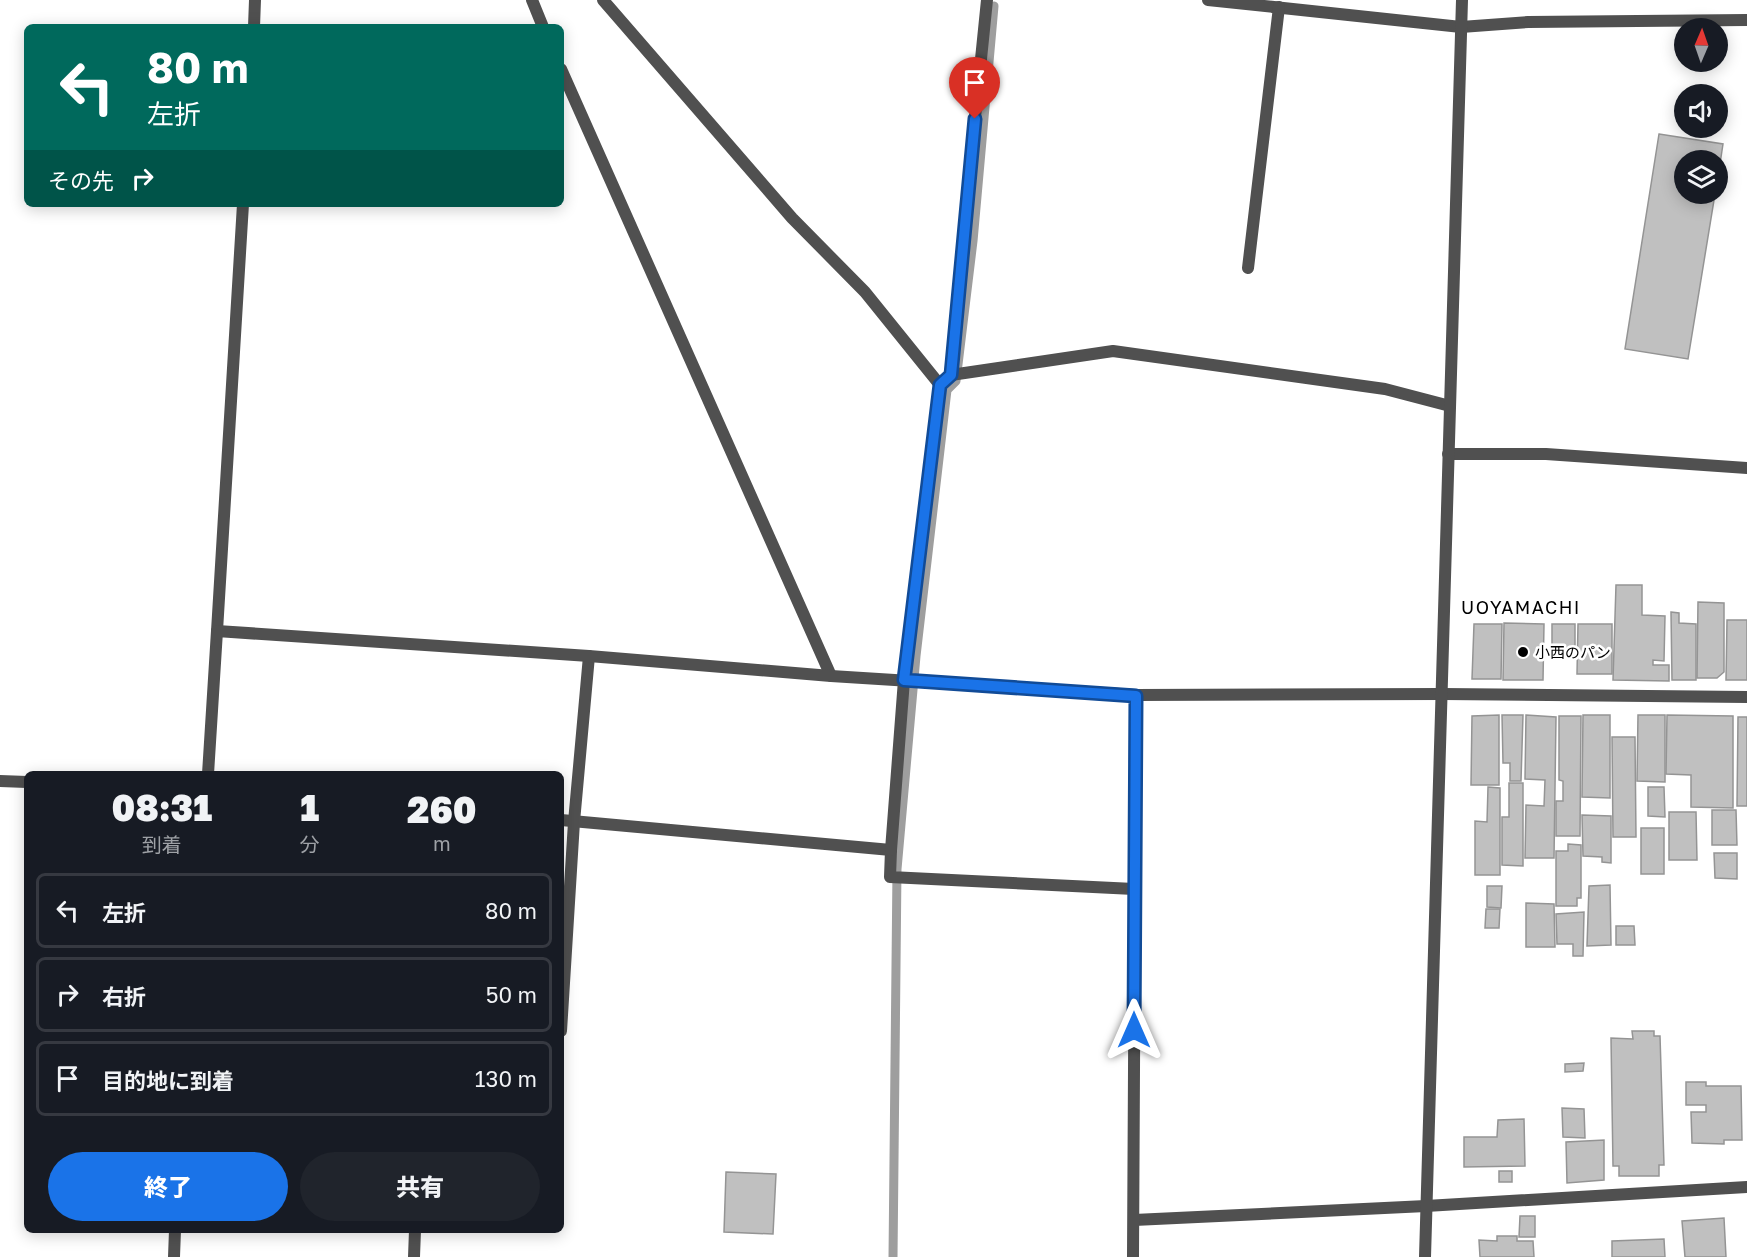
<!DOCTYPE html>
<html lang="ja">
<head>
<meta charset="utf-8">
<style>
  body { margin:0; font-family:"Golos Text","Noto Sans JP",sans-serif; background:#20242c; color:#f1f3f6; height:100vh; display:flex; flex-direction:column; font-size:22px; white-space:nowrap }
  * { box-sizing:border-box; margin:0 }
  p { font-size:20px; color:#9ea1a6 }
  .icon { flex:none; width:33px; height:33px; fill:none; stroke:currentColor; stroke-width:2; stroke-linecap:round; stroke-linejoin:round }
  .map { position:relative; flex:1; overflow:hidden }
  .sheet { position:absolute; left:24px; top:771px; width:540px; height:462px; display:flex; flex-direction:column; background:#171b24; border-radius:9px; box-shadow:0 3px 15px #0003 }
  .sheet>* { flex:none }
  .guide { position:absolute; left:24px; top:24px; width:540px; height:183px; border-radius:9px; box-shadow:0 3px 15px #0003; background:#00695c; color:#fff; overflow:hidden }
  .needle { width:39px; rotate:2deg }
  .buttons { position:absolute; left:1674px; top:18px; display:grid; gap:12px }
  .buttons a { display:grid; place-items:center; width:54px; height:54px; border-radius:50%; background:#171b24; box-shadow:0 3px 15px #0003; font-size:30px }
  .pin { position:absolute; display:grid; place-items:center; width:51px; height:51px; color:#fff; margin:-62px -26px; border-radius:50% 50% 50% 0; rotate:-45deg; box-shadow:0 0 6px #0007 }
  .pin .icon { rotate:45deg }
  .me { position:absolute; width:66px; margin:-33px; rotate:0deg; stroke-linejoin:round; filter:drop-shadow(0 0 4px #0008) }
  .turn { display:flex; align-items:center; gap:21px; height:126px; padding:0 24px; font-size:27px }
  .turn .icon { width:78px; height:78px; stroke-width:2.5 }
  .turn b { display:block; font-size:42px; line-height:51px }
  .then { display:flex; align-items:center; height:57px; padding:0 24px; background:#0003; gap:12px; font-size:22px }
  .eta { display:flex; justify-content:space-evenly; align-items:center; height:102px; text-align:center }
  .eta b { font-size:36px; font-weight:800; line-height:42px }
  .button { display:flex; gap:12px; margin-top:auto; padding:12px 24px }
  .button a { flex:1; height:69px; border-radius:36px; background:#1a73e8; color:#fff; font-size:24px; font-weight:800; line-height:69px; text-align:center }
  .button a+a { background:#20242c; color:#f1f3f6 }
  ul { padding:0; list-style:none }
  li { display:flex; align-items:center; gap:18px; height:75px; margin:0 12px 9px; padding:0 12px; border:3px solid #363941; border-radius:9px }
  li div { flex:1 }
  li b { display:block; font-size:22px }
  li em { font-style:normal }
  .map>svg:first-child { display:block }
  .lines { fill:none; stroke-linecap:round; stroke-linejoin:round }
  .stream { stroke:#9e9e9e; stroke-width:9 }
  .building { fill:#c0c0c0; stroke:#949494; stroke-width:1.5 }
  .service { stroke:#505050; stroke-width:12 }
  .minor { stroke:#505050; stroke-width:12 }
  .tertiary { stroke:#505050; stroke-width:12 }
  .route-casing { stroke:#114b97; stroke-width:15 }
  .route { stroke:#1a73e8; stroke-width:10 }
  .poi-dot { fill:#000; stroke:#fff; stroke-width:2 }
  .labels { text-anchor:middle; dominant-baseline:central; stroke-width:5; stroke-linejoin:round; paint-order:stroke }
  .poi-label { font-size:15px; fill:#000; stroke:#fff; text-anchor:start }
  .quarter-label { font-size:18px; letter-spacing:1.5px; fill:#000; stroke:#fff }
</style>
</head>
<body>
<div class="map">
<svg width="1747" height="1257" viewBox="0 0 1747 1257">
  <rect width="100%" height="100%" fill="#fff"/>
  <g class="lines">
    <polyline class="stream" points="893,1257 897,869 916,656 947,390 956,381 973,241 994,6"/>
  </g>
  <g class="building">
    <polygon points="1659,134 1723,144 1718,177 1718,160 1684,160 1684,194 1715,194 1688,359 1625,349"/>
    <polygon points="1616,585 1642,585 1642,615 1665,616 1664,661 1653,660 1653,665 1669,665 1669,681 1613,680"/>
    <polygon points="1698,602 1724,603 1724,672 1717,678 1697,678"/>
    <polygon points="1671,612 1679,613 1679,623 1696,624 1696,680 1672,680"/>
    <polygon points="1727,620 1747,620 1747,680 1726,680"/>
    <polygon points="1504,623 1544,624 1543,680 1503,680"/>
    <polygon points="1474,624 1502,624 1501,679 1472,679"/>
    <polygon points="1552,624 1575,624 1575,652 1552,651"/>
    <polygon points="1578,624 1612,624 1612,674 1577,674"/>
    <polygon points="1499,715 1499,785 1471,785 1472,716"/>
    <polygon points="1502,715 1523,715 1521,781 1510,781 1510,763 1503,763"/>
    <polygon points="1526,715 1556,717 1554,858 1525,858 1526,805 1544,806 1545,780 1525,779"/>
    <polygon points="1583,715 1610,715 1610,798 1582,797"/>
    <polygon points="1638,715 1665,715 1665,782 1637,781"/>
    <polygon points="1667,715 1733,716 1733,808 1691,807 1691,775 1666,774"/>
    <polygon points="1559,716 1581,716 1580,836 1556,836 1556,801 1563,801 1563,781 1559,780"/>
    <polygon points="1738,717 1747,717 1747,806 1737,806"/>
    <polygon points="1612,737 1635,737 1636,837 1613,837"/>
    <polygon points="1509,783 1523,783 1523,866 1502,865 1502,817 1509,817"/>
    <polygon points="1488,787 1500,788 1500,875 1475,875 1475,821 1487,822"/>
    <polygon points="1648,787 1664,787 1665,817 1648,816"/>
    <polygon points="1712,810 1736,810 1737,845 1712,845"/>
    <polygon points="1669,812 1696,812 1697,860 1669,860"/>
    <polygon points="1582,815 1611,816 1611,863 1602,862 1602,857 1583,856"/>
    <rect x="1641" y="828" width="23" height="46"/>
    <polygon points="1568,844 1581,845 1581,898 1577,898 1577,906 1556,906 1556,851 1568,851"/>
    <polygon points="1714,853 1737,853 1737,879 1715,878"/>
    <polygon points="1610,885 1611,945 1587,946 1589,886"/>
    <polygon points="1487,886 1502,886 1501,908 1487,907"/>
    <polygon points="1526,903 1554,904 1555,947 1526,947"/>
    <polygon points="1486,909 1500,909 1499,928 1485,928"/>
    <polygon points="1584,912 1583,956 1573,956 1573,944 1557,944 1556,914"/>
    <polygon points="1616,926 1634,926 1635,945 1616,945"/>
    <polygon points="1632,1031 1654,1031 1654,1036 1660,1036 1664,1165 1659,1165 1659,1176 1619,1176 1619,1166 1613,1166 1611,1038 1633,1039"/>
    <polygon points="1584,1063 1583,1071 1565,1072 1565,1064"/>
    <polygon points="1686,1082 1706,1082 1706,1086 1741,1086 1742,1140 1724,1140 1724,1144 1692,1143 1691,1112 1706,1112 1706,1105 1686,1105"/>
    <polygon points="1562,1108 1584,1109 1585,1138 1563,1137"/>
    <polygon points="1524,1119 1525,1166 1464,1167 1464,1137 1497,1137 1498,1120"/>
    <polygon points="1604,1140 1604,1180 1567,1183 1566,1142"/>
    <rect x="1499" y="1171" width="13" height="11"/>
    <polygon points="726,1172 776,1174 773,1234 724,1232"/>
    <polygon points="1520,1216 1535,1216 1535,1237 1519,1237"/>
    <polygon points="1724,1218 1726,1257 1685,1257 1682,1221"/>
    <polygon points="1497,1236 1517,1236 1517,1241 1533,1241 1534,1257 1480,1257 1479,1240 1497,1241"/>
    <polygon points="1664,1239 1665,1257 1612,1257 1612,1241"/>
  </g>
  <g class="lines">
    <g class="service">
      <polyline points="603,0 792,218 865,292 940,385"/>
      <polyline points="987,0 970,167 951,375 1113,351 1385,389 1450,406"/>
      <polyline points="414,1257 415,1230"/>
    </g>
    <g class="minor">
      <polyline points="1208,0 1461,27 1528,22 1747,20"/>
      <polyline points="254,27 255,0"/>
      <polyline points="1248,268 1279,7"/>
      <polyline points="1448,454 1546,454 1747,468"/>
      <polyline points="217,631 243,204"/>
      <polyline points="0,781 27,782"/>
      <polyline points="561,820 891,850 890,877 1134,889"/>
      <polyline points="891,850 904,680 940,385 951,375"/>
      <polyline points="561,1031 574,822 589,656"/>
      <polyline points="1134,1220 1426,1206 1747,1187"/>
      <polyline points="1133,1257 1136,695"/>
    </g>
    <g class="tertiary">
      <polyline points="532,0 543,27"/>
      <polyline points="561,69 831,676"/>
      <polyline points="208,774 217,631 589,656 831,676 1136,695 1443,694 1747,697"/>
      <polyline points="174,1257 175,1230"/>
      <polyline points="1425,1257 1462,0"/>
    </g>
  </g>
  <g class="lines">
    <defs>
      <polyline id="route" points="975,119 951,375 940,385 904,680 1136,696 1134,1030"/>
    </defs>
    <use href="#route" class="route-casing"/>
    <use href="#route" class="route"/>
  </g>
  <circle class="poi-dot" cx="1523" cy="652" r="6"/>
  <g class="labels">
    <g class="poi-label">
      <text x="1535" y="652">小西のパン</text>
    </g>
    <g class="quarter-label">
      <text x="1521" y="607">UOYAMACHI</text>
    </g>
  </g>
</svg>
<div class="buttons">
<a><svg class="needle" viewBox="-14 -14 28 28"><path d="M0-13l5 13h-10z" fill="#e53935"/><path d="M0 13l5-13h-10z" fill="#9ea1a6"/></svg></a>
<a><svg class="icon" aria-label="sound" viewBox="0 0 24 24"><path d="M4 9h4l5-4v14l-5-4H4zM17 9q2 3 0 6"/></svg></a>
<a><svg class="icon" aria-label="layers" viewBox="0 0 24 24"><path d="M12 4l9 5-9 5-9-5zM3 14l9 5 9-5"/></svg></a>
</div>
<div class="pin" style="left:975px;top:119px;background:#d93025"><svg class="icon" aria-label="arrive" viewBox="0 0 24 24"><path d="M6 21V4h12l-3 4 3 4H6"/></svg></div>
<svg class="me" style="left:1134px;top:1030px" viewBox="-20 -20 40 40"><path d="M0-17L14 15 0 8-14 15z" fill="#1a73e8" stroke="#fff" stroke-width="4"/></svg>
<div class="guide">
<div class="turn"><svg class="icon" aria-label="left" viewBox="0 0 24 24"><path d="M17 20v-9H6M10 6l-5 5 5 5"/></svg><div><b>80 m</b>左折</div></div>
<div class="then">その先<svg class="icon" aria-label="right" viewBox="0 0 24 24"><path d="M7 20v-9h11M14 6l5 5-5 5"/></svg></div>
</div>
<section class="sheet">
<div class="eta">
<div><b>08:31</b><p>到着</p></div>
<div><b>1</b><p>分</p></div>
<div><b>260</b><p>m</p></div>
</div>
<ul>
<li><svg class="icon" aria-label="left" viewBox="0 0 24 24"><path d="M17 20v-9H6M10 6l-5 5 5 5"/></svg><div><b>左折</b></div><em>80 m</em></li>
<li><svg class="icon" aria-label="right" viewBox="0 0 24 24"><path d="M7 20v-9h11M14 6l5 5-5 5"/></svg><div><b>右折</b></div><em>50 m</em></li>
<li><svg class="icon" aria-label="arrive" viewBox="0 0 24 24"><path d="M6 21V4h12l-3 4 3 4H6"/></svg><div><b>目的地に到着</b></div><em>130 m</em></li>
</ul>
<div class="button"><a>終了</a><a>共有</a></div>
</section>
</div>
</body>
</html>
